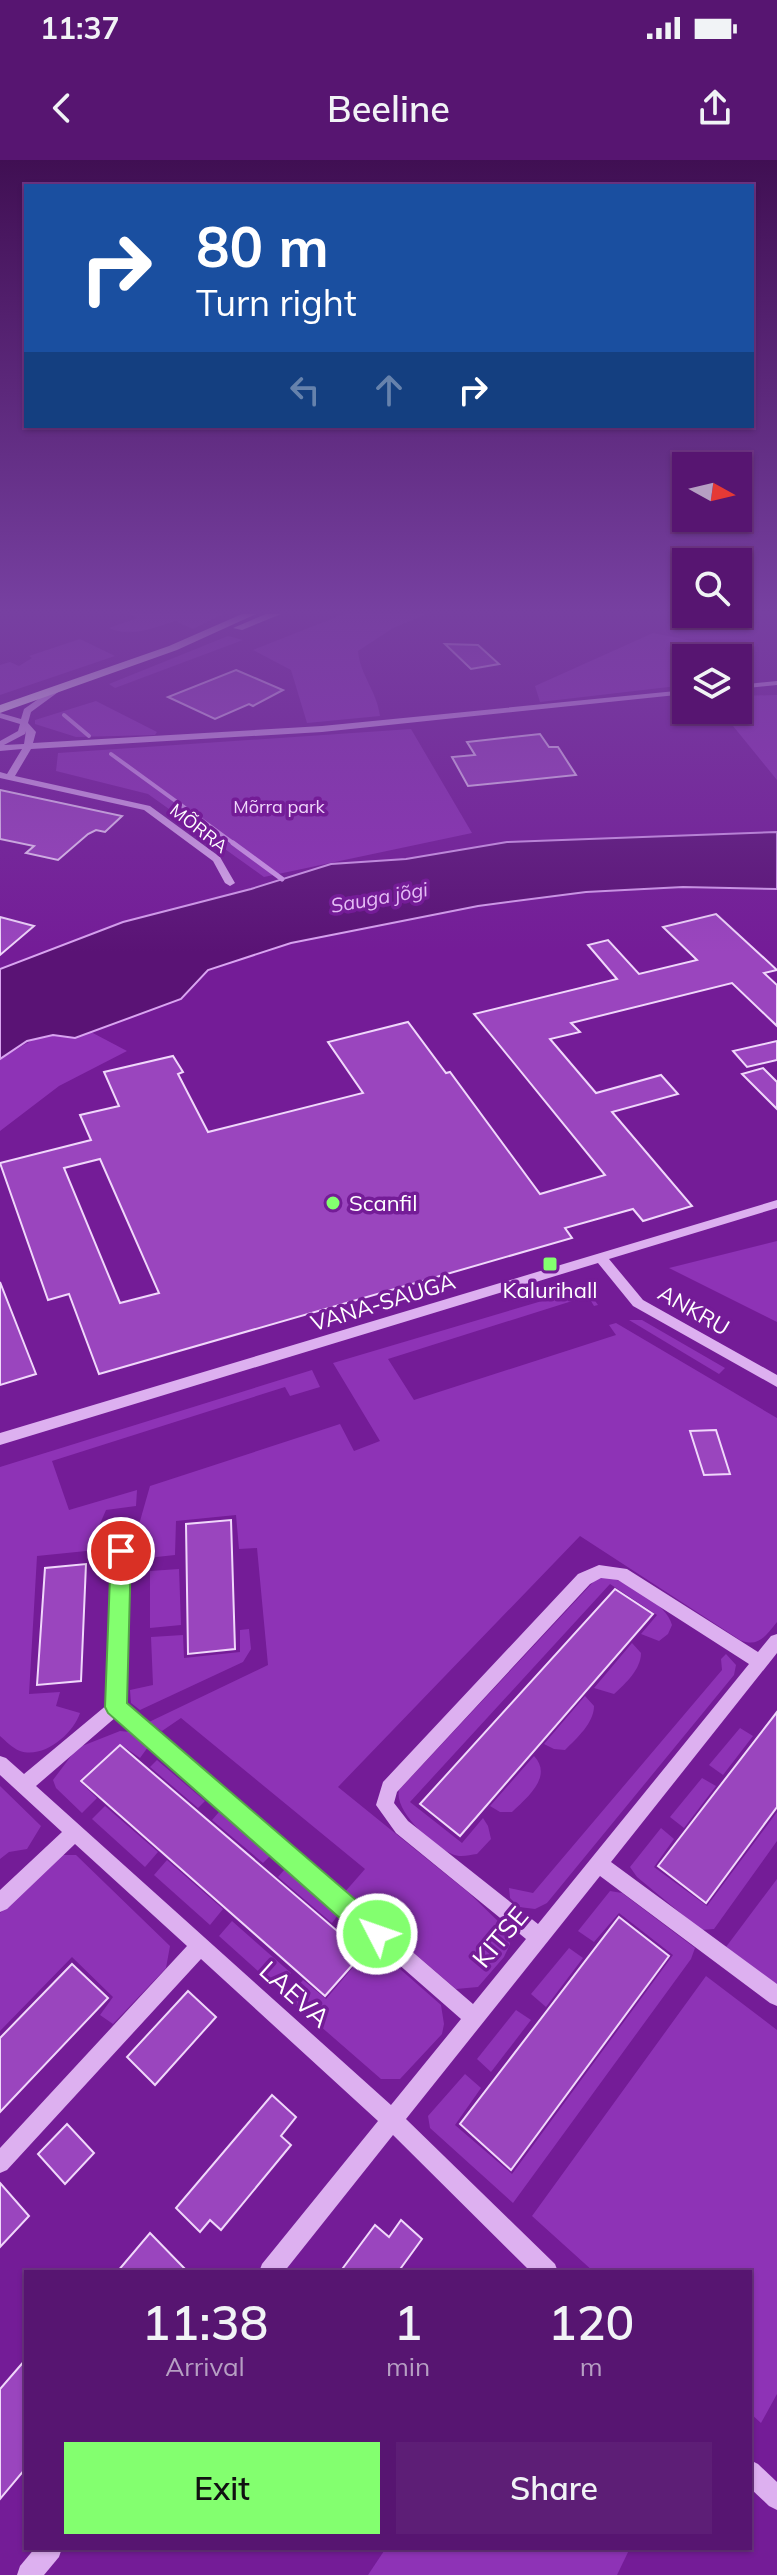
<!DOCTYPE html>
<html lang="en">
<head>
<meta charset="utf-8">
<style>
  body { margin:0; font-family:Mulish,sans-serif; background:#5d1e76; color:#f1f3f6; height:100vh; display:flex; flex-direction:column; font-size:30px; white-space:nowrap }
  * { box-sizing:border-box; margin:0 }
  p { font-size:26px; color:#b69fc3 }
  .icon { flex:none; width:44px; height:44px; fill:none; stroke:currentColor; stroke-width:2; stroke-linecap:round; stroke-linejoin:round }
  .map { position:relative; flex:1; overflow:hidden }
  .sheet { position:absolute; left:24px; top:2110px; width:728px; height:280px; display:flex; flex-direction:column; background:#571571; border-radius:0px; box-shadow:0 2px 6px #0004,0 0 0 2px #6d3484 }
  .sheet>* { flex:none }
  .hud { position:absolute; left:24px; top:24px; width:730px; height:244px; border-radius:0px; box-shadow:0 2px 6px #0004,0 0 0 2px #6d3484; background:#1a4fa0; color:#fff; overflow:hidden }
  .needle { width:52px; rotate:98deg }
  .controls { position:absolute; left:672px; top:292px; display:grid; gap:16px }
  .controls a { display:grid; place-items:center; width:80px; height:80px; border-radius:0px; background:#571571; box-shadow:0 2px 6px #0004,0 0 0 2px #6d3484; font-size:40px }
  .pin { position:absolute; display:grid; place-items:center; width:68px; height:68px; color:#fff; margin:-34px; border:4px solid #fff; border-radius:50%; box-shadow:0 2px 8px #0007 }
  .me { position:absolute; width:88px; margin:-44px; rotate:311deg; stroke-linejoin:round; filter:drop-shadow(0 0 6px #0008) }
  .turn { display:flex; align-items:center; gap:28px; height:168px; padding:0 40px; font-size:36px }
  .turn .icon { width:104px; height:104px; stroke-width:2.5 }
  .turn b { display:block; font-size:56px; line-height:68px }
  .lanes { display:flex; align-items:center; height:76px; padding:0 40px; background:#0003; justify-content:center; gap:40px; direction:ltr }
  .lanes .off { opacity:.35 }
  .eta { display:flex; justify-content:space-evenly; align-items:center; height:136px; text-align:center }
  .eta b { font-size:48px; font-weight:600; line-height:56px }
  .primary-button { display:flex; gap:16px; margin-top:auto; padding:16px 40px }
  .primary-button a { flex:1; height:92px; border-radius:0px; background:#83ff6f; color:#111; font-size:32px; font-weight:600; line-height:92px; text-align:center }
  .primary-button a+a { background:#5d1e76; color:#f1f3f6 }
  .status { display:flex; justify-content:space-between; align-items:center; height:56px; padding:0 40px; background:#571571; direction:ltr }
  .status svg { height:22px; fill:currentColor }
  header { display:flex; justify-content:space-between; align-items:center; height:104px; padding:0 40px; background:#571571; font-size:36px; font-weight:600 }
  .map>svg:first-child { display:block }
  .green { fill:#8e33b6 }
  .water { fill:#5a1375; stroke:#d9a4f1; stroke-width:2 }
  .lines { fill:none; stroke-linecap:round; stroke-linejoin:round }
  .stream-far1 { stroke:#d9a4f1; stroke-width:4 }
  .stream { stroke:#d9a4f1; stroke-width:5 }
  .building { fill:#9a45be; stroke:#f0d7fb; stroke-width:2; fill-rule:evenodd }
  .minor { fill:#ddb0f0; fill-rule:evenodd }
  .major { fill:#fef9ff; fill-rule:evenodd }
  .route { fill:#83ff6f; stroke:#55a648; stroke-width:2 }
  .poi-dot { fill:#83ff6f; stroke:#741c97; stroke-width:3 }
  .labels { text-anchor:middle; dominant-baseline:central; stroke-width:7; stroke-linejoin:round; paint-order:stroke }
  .far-park-label { font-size:18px; fill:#f0d7fb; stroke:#741c97 }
  .far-street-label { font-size:18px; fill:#fff; stroke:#741c97 }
  .far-water-label { font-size:20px; font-style:italic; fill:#e5bdf6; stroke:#741c97 }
  .poi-label { font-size:22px; fill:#fff; stroke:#741c97; text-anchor:start }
  .street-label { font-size:22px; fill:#fff; stroke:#741c97 }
  .near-street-label { font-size:26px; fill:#fff; stroke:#741c97 }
</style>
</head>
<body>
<div class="status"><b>11:37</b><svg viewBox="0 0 49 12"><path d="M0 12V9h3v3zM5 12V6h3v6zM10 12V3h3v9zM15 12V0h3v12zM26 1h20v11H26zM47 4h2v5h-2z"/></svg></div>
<header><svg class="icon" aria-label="back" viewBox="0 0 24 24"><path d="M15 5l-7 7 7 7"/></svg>Beeline<svg class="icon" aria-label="share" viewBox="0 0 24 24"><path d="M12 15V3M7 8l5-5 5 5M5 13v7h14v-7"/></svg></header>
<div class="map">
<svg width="777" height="2415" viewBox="0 0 777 2415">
  <rect width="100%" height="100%" fill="#741c97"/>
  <g class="green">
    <path d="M129,454H223L193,469L175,461C153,468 130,478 109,468L137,458Z"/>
    <path d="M344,454H427L393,468L358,491C360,515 377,531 380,556L307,563L291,510L253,490Z"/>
    <polygon points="653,473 755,494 738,510 738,498 686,498 686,525 540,542 535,526"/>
    <polygon points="228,476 243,480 115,528 109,524"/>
    <polygon points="80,479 115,496 0,535 0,505 10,502 19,506 32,498 29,496"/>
    <polygon points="777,535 777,620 720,550 738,550 738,536"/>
    <polygon points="96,541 157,572 155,575 76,577 35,564 35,560"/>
    <polygon points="411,569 472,673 264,717 148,634 56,611 58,593"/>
    <path d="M91,872L127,891L59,926L0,971V899C18,890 32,876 53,875C68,874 76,877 91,872Z"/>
    <polygon points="777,1081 777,1162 669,1108"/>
    <path d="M586,1128L598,1145L594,1146L588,1136L388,1199L414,1240L616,1175L609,1165L616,1163L777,1258V1462C766,1476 758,1488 740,1480L580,1376L338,1627L469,1733L503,1766L510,1784L504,1797L478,1827L456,1829L344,1733L365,1709L181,1558L162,1571L149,1562L268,1505L257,1388L239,1389L236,1355L176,1361L175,1395L138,1399L134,1382L150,1326L340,1264L354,1291L380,1281L333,1203Z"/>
    <polygon points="629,1160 642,1160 725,1208 719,1214"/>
    <path d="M312,1210L320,1227L290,1236L285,1227L52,1301L69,1350L137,1330L136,1346L106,1350L96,1373V1390L37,1396L29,1534L60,1532L56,1546L80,1553C73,1574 44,1599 20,1591C12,1588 6,1581 0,1576V1307Z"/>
    <polygon points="179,1409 181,1465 150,1468 150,1411"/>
    <path d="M605,1416C626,1421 667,1444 672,1465L668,1474L659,1481L641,1474L657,1455L610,1424L410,1642L462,1683L483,1658L488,1666L491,1679L477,1694C469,1695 460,1698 452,1694C433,1686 394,1652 399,1630L597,1418Z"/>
    <polygon points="249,1469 251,1489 243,1502 140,1550 131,1543 130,1530 153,1525 151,1477 183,1475 184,1498 240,1492 240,1470"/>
    <path d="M632,1483L641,1493C641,1509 626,1523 614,1534L594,1528Z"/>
    <polygon points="726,1494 736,1505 734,1515 547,1743 535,1749 519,1747 510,1738 509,1728 533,1733 722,1510 721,1499"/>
    <path d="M585,1536L594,1546C594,1563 577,1578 565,1590L554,1589L544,1584Z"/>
    <polygon points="740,1568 753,1576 723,1615 709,1605"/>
    <polygon points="120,1571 130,1572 148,1587 140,1598 120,1584 79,1621 97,1638 82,1653 56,1628 53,1620 77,1588"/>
    <path d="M534,1596C553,1616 528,1637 512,1652H500L490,1646Z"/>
    <polygon points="157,1600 205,1641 198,1648 150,1607"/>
    <polygon points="702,1618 716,1626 684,1668 670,1657"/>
    <polygon points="0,1626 41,1666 27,1689 9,1692 0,1699"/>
    <polygon points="105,1646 158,1692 145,1707 92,1659"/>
    <polygon points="219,1652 270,1696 263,1703 212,1660"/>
    <polygon points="777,1652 777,1681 714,1769 701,1770 637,1717 630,1707 661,1668 674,1679 654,1707 707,1746"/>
    <polygon points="61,1695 76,1695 170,1786 166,1808 113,1864 100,1855 113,1837 72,1797 0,1871 0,1753"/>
    <polygon points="167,1700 223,1749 210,1765 154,1715"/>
    <polygon points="285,1709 338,1755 332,1763 278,1717"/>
    <polygon points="777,1719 777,1825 726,1787"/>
    <polygon points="610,1731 622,1733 695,1788 691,1799 513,2043 430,1968 428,1956 465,1914 481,1928 455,1965 512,2014 673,1795 619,1753 594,1782 578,1771"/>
    <polygon points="232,1761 291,1813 278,1829 219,1776"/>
    <polygon points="351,1766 441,1845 444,1864 442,1874 400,1919 381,1919 288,1838 303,1820 326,1839 365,1793 345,1774"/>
    <polygon points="569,1788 583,1798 546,1847 531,1834"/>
    <polygon points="706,1816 777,1870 777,2234 761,2263 750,2253 750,2112 594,2112 532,2056"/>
    <polygon points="516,1850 531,1860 491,1912 477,1899"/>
    <polygon points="386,2388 630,2388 617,2415 368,2415"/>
  </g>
  <polygon class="water" points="777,672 777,729 683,727 586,732 478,746 291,783 208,810 181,839 75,878 53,875 27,881 0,899 0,809 123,762 251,729 331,704 406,699 507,682"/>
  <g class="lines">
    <g class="stream-far1">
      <polyline points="64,555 89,576"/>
      <polyline points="111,594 236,685"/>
    </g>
    <polyline class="stream" points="233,683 282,719"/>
  </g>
  <g class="building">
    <polygon points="445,484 478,485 499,504 471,509"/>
    <polygon points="236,510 283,530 253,546 249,544 215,559 168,537"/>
    <polygon points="540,574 549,587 558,587 576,615 468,626 452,597 475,595 467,582"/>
    <polygon points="0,630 122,656 105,672 96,670 88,674 58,700 26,693 34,686 0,679"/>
    <path d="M716,754L777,810L764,813L777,825V866L732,823L571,863L580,872L550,879L596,933L661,915L678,934L612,952L692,1046L643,1061L633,1049L565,1068L572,1078L99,1214L69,1134L48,1140L0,1003L91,980L80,955L119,946L104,912L173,896L183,912L178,914L208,972L363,933L328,882L408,862L446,913L450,912L540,1034L605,1015L474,854L617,819L588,785L608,780L639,814L697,800L663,767ZM100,999L159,1133L120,1143L64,1008Z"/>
    <polygon points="0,757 34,766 0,795"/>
    <polygon points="777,881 777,900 747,907 733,891"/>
    <polygon points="763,908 777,922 777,949 742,914"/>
    <polygon points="0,1122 36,1214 0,1225"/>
    <polygon points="716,1270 730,1314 704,1315 690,1271"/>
    <polygon points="231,1360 235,1489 188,1494 186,1364"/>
    <polygon points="86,1404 81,1521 37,1525 45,1408"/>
    <polygon points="615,1429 653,1454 460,1676 420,1644"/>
    <polygon points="777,1552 777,1647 706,1743 658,1706"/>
    <polygon points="120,1585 363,1793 325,1836 81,1621"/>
    <polygon points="619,1757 669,1796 511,2010 460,1964"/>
    <polygon points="72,1804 108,1838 0,1952 0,1878"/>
    <polygon points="188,1831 216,1857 155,1925 127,1897"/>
    <polygon points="272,1935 296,1957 281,1976 291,1985 221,2070 210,2060 200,2072 176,2048"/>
    <polygon points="67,1964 94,1993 65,2024 38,1994"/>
    <polygon points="0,2023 29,2056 0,2087"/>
    <polygon points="401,2060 422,2079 398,2112 340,2112 375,2065 389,2077"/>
    <polygon points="150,2073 188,2112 117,2112"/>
    <polygon points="26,2199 26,2308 0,2339 0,2229"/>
  </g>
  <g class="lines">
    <g class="minor">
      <polygon points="777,521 777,525 738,529 738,525"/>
      <path d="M54,528L61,530L31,552L28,563L36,572L33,583L322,566L686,530V534L322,572L31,589L15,616L150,646L220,697L235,723L230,726L225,723L213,701L144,650L0,618V612L7,614L22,589L0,591V581L18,571L20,564L0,558V553L21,559L24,549ZM26,571L24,584L4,585L25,574Z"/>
      <polygon points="777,1040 777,1048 609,1099 643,1140 777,1215 777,1227 633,1146 598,1103 0,1285 0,1273"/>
      <path d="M121,1385L127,1387L129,1391L125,1544L473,1844L526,1779L396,1673L376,1645L383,1622L578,1414L599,1405L627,1409L758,1492L771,1476L777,1474V1493L611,1702L777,1824V1846L770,1843L600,1716L406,1959L555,2104L558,2112H531L393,1975L284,2112H259L262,2104L378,1961L201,1799L7,2010L0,2013V1988L187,1786L75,1684L7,1749L0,1752V1730L62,1672L0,1615V1596L6,1598L24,1614L108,1544L113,1391L115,1387ZM601,1418L618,1420L749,1504L538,1764L408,1661L394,1643L397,1632L590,1424ZM116,1557L461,1859L391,1945L36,1626Z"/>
      <polygon points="750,2300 758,2304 777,2322 777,2350 769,2346 750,2328"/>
      <polygon points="35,2388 62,2388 59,2397 44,2415 17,2415 20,2406"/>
    </g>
    <g class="major">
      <polygon points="242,454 256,454 177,490 0,553 0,545 169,486"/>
      <polygon points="266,454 281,454 242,470 233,468"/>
    </g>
  </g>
  <linearGradient id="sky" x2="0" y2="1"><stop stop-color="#400f53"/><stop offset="0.57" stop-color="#7740a1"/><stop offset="1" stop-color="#7740a1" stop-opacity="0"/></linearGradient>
  <rect width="777" height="792" fill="url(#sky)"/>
  <polygon class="route" points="121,1383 128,1385 131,1391 127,1543 385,1765 389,1774 385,1783 377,1786 368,1783 108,1553 105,1547 111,1391 114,1385"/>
  <g class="poi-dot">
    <circle cx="333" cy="1043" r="8"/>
    <rect x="542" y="1096" width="16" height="16" rx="4"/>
  </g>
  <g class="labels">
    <g class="far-park-label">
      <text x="279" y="646">Mõrra park</text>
    </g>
    <g class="far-street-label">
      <text transform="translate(199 668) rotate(38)">MÕRRA</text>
    </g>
    <g class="far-water-label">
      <text transform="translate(379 737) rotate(-10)">Sauga jõgi</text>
    </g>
    <g class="poi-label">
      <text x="349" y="1043">Scanfil</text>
      <text x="550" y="1130" text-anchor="middle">Kalurihall</text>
    </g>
    <g class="street-label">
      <text transform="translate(383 1142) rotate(-17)">VANA-SAUGA</text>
      <text transform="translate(694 1150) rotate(30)">ANKRU</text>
    </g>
    <g class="near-street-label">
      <text transform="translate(500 1777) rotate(-50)">KITSE</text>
      <text transform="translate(295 1834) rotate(42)">LAEVA</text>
    </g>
  </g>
</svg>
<div class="controls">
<a><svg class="needle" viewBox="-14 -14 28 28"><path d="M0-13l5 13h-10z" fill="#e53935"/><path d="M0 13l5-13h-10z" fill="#b69fc3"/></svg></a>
<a><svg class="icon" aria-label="search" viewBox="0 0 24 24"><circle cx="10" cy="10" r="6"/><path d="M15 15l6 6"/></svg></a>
<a><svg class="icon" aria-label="layers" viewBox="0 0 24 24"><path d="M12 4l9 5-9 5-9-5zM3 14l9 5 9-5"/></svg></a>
</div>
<div class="pin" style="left:121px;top:1391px;background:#d93025"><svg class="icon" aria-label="arrive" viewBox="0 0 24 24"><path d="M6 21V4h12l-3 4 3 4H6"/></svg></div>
<svg class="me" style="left:377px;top:1774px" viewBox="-20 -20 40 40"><circle r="17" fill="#83ff6f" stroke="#fff" stroke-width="3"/><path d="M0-11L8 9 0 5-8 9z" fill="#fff"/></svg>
<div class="hud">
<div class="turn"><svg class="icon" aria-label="right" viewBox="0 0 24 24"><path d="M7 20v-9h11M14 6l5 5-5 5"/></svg><div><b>80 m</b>Turn right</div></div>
<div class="lanes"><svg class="icon off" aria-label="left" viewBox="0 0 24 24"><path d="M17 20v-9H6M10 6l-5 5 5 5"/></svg><svg class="icon off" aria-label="ahead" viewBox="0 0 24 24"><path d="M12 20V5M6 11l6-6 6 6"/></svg><svg class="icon" aria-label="right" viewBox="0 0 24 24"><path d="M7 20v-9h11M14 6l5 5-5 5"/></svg></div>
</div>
<section class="sheet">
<div class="eta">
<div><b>11:38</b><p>Arrival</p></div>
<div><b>1</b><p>min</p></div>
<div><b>120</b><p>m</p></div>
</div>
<div class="primary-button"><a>Exit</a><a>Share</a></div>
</section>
</div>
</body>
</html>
